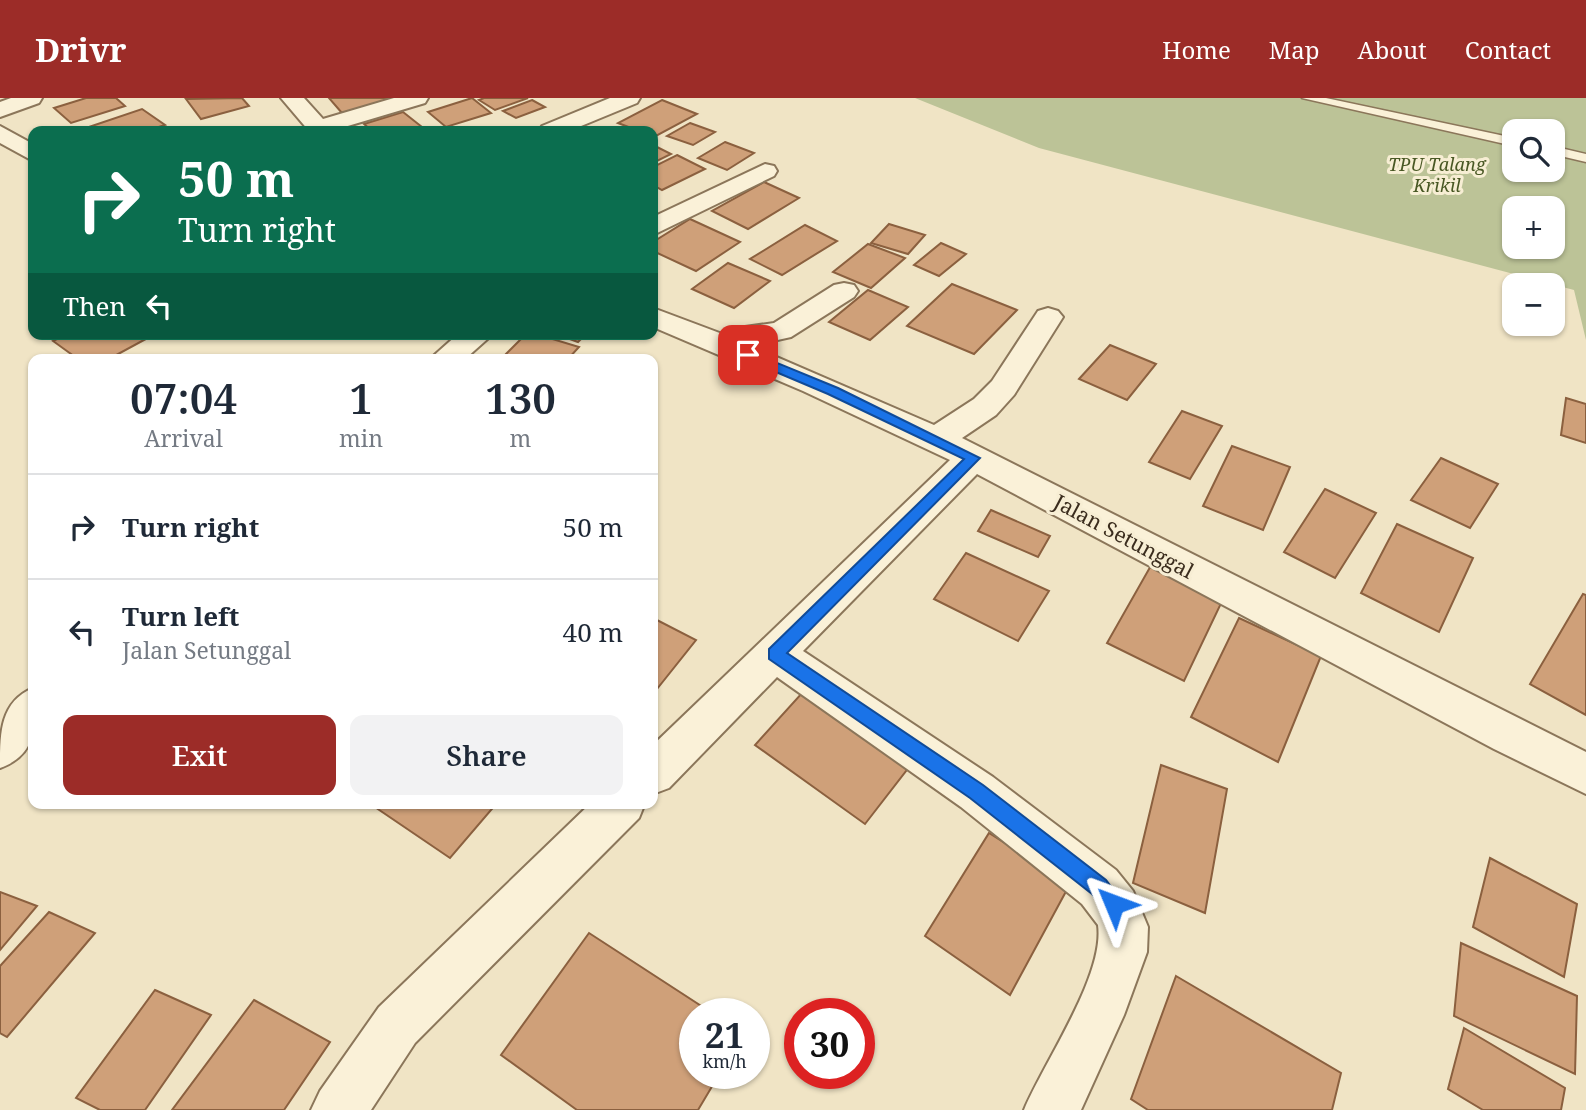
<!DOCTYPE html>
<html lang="en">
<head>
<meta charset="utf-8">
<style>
  body { margin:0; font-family:"Noto Serif",serif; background:#f2f2f3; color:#1f2937; height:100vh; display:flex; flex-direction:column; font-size:26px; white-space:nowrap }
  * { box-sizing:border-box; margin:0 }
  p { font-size:23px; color:#747a83 }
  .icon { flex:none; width:38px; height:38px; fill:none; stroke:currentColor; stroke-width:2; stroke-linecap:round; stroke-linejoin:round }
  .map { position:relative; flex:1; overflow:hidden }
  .drawer { position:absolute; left:28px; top:256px; width:630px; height:455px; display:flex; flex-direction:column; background:#fff; border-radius:14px; box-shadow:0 2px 5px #0004 }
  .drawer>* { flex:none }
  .top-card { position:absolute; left:28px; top:28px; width:630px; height:214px; border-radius:14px; box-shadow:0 2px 5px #0004; background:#0b6e4f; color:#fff; overflow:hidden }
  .buttons { position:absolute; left:1502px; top:21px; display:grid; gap:14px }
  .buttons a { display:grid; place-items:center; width:63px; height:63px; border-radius:14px; background:#fff; box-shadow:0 2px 5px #0004; font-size:35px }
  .speed { position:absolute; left:679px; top:900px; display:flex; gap:14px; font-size:35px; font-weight:700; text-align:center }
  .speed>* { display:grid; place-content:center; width:91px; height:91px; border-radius:50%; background:#fff; box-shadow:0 2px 5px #0004; line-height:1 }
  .speed small { font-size:18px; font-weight:400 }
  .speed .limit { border:10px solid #d22; background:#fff; color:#111 }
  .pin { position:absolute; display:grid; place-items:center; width:60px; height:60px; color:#fff; margin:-30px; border-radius:14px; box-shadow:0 4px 10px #0006 }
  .me { position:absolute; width:77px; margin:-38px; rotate:314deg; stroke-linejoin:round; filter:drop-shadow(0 0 5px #0008) }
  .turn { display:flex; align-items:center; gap:24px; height:147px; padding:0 35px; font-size:32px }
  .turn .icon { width:91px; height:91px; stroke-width:2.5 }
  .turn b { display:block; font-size:49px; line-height:60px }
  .then { display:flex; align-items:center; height:66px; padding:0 35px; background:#0003; gap:14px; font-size:26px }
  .eta { display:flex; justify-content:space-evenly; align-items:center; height:119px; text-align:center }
  .eta b { font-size:42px; font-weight:600; line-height:49px }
  .button { display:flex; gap:14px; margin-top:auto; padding:14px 35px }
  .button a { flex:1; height:80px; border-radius:14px; background:#9c2c28; color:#fff; font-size:28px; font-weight:600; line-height:80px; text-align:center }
  .button a+a { background:#f2f2f3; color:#1f2937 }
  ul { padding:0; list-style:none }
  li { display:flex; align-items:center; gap:21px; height:105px; padding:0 35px; border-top:2px solid #e0e1e3 }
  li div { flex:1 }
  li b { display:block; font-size:26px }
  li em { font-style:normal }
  header { display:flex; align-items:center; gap:42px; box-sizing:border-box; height:98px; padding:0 35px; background:#9c2c28; color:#fff }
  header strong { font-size:33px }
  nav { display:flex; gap:38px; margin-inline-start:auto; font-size:24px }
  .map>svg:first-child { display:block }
  .cemetery { fill:#bcc397; fill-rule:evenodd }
  .building { fill:#cfa079; stroke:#8b603f; stroke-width:2 }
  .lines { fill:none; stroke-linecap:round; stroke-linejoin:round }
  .service-casing { stroke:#8b765a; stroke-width:3 }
  .minor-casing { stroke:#8b765a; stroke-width:4 }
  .service { fill:#faf1d8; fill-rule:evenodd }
  .minor { fill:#faf1d8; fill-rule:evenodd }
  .route { fill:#1a73e8; stroke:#114b97; stroke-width:2 }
  .labels { text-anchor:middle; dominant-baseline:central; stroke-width:6; stroke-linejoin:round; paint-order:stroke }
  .far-park-label { font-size:18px; font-style:italic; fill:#495824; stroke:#f7eed4 }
  .street-label { font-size:21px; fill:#3b2d1e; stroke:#f7eed4 }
</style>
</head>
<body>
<header>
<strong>Drivr</strong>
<nav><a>Home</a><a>Map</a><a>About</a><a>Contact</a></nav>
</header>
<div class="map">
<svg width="1586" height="1012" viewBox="0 0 1586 1012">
  <rect width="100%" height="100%" fill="#f0e4c5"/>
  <path class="cemetery" d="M915,0H1586V242L1574,192L1039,50ZM1514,33H1552V72H1514ZM1514,110H1552V149H1514Z"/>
  <g class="building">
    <polygon points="86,0 116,0 125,8 71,25 54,10"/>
    <polygon points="242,0 249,8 201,21 186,1"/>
    <polygon points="329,0 391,0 393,1 342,15"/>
    <polygon points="472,0 491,15 446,29 428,14"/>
    <polygon points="484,0 528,0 495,12 479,2"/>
    <polygon points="532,2 545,9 516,20 503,13"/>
    <polygon points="662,2 697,16 654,39 653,33 639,33 618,25"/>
    <polygon points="142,11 165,27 146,33 77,33"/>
    <polygon points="403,14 427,33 372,33 364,26"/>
    <polygon points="690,25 715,34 693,47 667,38"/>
    <polygon points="725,44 754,55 727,72 698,60"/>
    <polygon points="653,47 671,56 653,65"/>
    <polygon points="677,57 705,71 662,92 653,87 653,69"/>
    <polygon points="764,84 799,100 748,131 712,113"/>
    <polygon points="690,121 740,144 696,173 653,153 653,144"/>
    <polygon points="889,126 925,137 908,156 871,145"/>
    <polygon points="805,127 837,143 782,177 750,161"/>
    <polygon points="941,145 966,156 939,178 914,167"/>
    <polygon points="868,146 905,160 871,190 833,174"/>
    <polygon points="728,165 770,183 734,210 692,191"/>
    <polygon points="952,186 1017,212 974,256 907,228"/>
    <polygon points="868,192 908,209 870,242 829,224"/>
    <polygon points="67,236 155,236 109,261 78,261 53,243"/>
    <polygon points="526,236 536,236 579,249 568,261 501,261"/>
    <polygon points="556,236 586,236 578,244"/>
    <polygon points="1110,247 1156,266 1127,302 1079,281"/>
    <polygon points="1566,300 1586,306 1586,345 1561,337"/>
    <polygon points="1182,313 1222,328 1190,381 1149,364"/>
    <polygon points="1232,348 1290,369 1263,432 1203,408"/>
    <polygon points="1441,360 1498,386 1470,430 1411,402"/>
    <polygon points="1325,391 1376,415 1335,480 1284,454"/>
    <polygon points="991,412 1050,438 1038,459 978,433"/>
    <polygon points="1397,426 1473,460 1439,534 1361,495"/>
    <polygon points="966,455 1049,493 1018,543 934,501"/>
    <polygon points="1153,464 1225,497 1184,583 1107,545"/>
    <polygon points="1583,496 1586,497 1586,617 1530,586"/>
    <polygon points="653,520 696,542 653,596"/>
    <polygon points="1239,520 1321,558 1278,664 1191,619"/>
    <polygon points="812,584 920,655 865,726 755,647"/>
    <polygon points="1161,667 1227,691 1205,815 1133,785"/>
    <polygon points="369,705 497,705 450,760"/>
    <polygon points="989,735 1070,786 1010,897 925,838"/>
    <polygon points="1490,760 1577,806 1564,879 1473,829"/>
    <polygon points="0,794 37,808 0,852"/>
    <polygon points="49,814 95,835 7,939 0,935 0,868"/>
    <polygon points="589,835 712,915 695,915 695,975 720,975 698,1012 577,1012 501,957"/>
    <polygon points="1461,845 1577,898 1575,976 1454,918"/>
    <polygon points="1176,878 1341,975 1332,1012 1148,1012 1131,1001"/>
    <polygon points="155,892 211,917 145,1012 100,1012 76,1000"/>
    <polygon points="254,902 330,944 284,1012 172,1012"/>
    <polygon points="1464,930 1565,990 1561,1012 1483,1012 1448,991"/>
  </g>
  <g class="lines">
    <defs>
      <g id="service">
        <polygon points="1302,0 1326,0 1514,40 1514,48"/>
        <polygon points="1552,48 1586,56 1586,64 1552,56"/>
      </g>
      <g id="minor">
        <polygon points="11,0 42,0 39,5 0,19 0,4"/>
        <polygon points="281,0 304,0 323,21 394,0 428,0 425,5 331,33 309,33"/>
        <polygon points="610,0 640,0 637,5 569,33 539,33 542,28"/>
        <polygon points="0,28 33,46 33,63 0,45"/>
        <polygon points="765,66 774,68 777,73 774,78 653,137 653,119"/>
        <path d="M844,185L854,187L858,193L854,199L791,239L751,248L934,327L974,301L992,283L1038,213L1048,210L1058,213L1063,219L1014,297L996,317L962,340L1586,654V696L1494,651L977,376L803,553L993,679L1116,772L1133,793L1148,829L1147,854L1124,917L1081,1012H1024C1044,964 1105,877 1098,827L1082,806L961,709L777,579L669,690L653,696V647L950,362L803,293L653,229V210L725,237L738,230L774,225L834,187Z"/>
        <polygon points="458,236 493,236 465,261 430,261"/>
        <path d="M33,590C35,625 39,656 0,670C0,635 0,604 33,590Z"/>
        <polygon points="591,705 645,705 639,720 415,945 371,1012 311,1012 320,993 379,909"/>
      </g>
    </defs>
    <use href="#service" class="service-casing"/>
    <use href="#minor" class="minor-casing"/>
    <use href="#service" class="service"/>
    <use href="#minor" class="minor"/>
  </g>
  <polygon class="route" points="748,253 838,290 980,360 787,555 983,687 1106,782 1124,806 1121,813 1114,816 1107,813 1092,796 970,700 769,561 769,551 964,361 828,296 743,260 741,257"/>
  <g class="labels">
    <g class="far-park-label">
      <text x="1437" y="66">TPU Talang<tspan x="1437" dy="21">Krikil</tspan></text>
    </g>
    <g class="street-label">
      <text transform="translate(1124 438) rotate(28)">Jalan Setunggal</text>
    </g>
  </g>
</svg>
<div class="buttons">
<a><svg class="icon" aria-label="search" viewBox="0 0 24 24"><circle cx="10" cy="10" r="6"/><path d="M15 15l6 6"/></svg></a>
<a>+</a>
<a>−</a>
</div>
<div class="speed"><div>21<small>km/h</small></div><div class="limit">30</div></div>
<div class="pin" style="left:748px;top:257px;background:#d93025"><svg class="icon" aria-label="arrive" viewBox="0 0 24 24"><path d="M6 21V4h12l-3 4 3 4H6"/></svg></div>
<svg class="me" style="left:1114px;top:806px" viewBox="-20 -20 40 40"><path d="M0-17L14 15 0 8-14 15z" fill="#1a73e8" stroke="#fff" stroke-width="4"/></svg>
<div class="top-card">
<div class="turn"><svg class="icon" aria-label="right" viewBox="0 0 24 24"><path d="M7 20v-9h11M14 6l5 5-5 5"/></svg><div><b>50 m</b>Turn right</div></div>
<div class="then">Then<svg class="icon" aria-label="left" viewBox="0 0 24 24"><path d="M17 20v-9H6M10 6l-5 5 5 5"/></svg></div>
</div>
<section class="drawer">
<div class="eta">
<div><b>07:04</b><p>Arrival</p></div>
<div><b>1</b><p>min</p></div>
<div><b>130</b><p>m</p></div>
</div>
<ul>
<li><svg class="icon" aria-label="right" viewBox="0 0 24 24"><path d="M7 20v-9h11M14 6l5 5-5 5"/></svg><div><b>Turn right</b></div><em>50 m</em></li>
<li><svg class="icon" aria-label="left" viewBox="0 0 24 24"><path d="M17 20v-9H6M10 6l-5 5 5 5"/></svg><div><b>Turn left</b><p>Jalan Setunggal</p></div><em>40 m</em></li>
</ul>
<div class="button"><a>Exit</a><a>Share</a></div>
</section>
</div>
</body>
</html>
